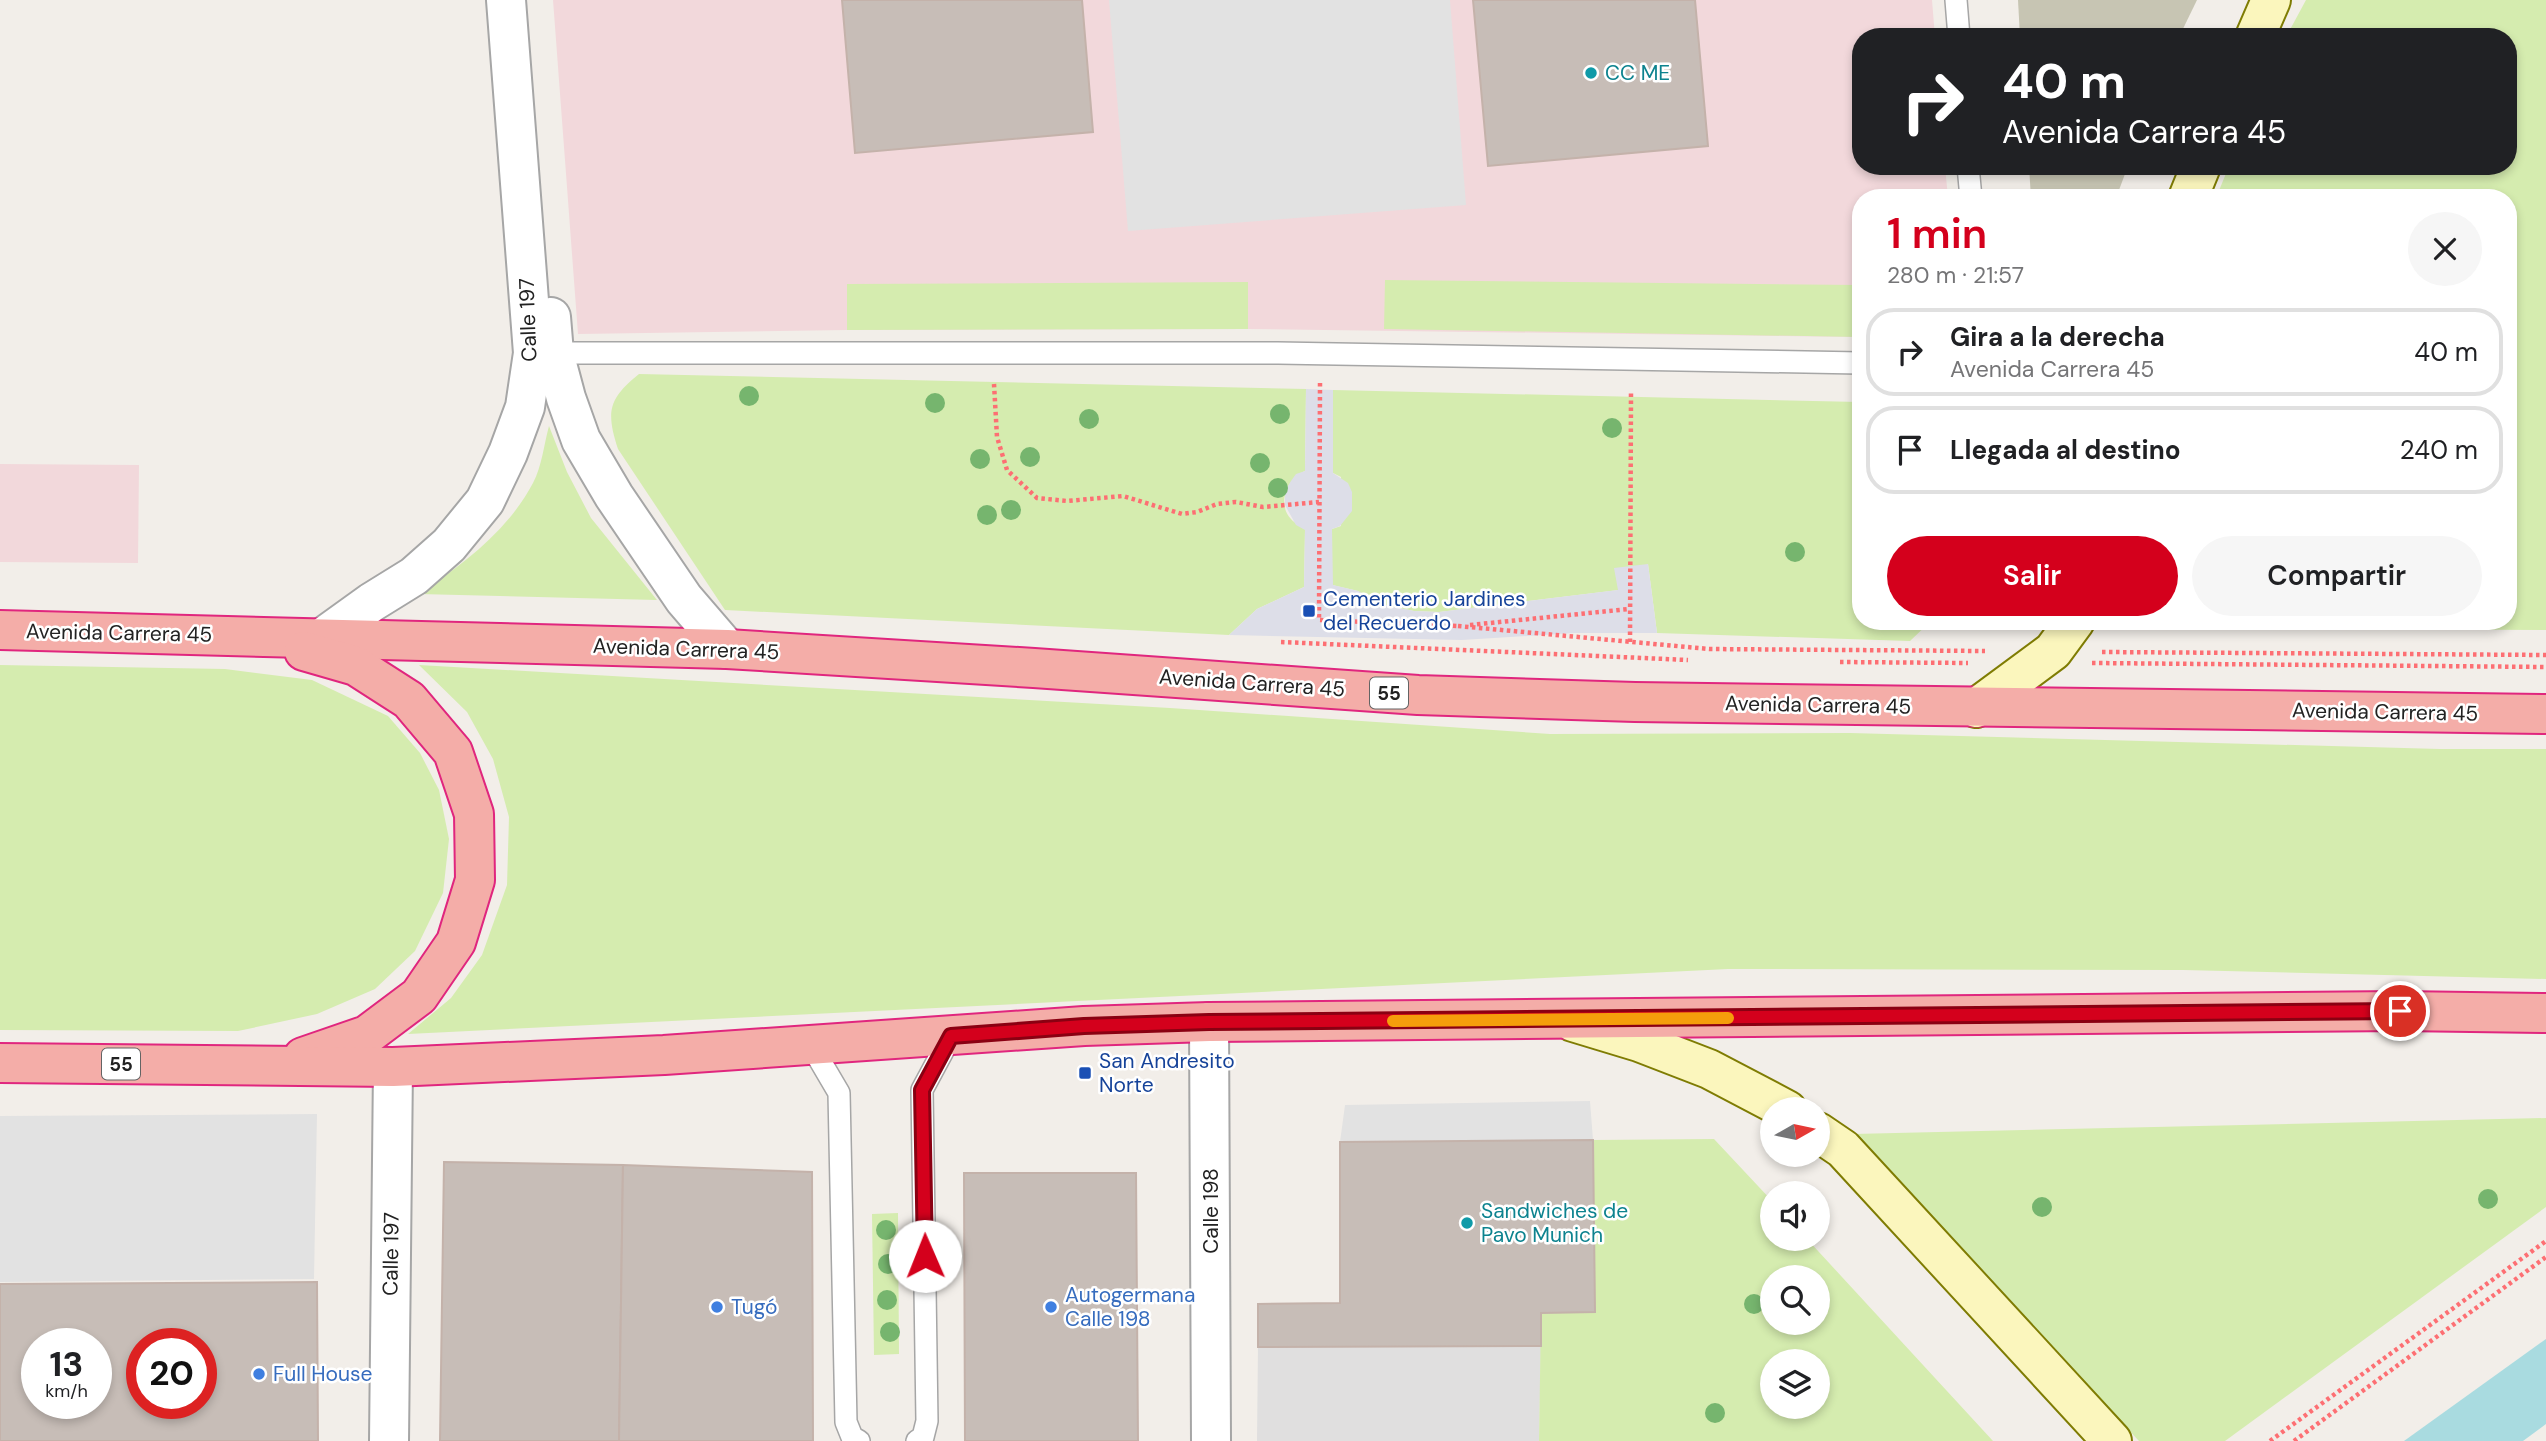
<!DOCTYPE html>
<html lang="es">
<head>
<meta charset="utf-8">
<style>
  body { margin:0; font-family:"DM Sans",sans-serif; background:#f6f6f6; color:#202124; height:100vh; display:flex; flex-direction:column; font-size:26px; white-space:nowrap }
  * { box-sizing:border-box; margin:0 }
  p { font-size:23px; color:#757577 }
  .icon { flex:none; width:38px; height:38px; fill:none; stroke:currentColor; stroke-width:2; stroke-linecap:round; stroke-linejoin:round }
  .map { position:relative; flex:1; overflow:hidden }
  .details { position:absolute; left:1852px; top:189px; width:665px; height:441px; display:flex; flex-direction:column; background:#fff; border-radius:28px; box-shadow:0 4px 10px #0003 }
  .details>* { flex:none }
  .top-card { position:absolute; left:1852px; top:28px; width:665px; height:147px; border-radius:28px; box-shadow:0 4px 10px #0003; background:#202124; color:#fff; overflow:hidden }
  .needle { width:46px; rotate:81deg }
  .controls { position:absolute; left:1760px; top:1097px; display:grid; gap:14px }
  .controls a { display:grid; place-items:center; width:70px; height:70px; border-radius:50%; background:#fff; box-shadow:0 4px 10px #0003; font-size:35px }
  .speed { position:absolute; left:21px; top:1328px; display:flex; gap:14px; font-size:35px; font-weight:700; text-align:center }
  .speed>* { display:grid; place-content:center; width:91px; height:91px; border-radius:50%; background:#fff; box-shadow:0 4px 10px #0003; line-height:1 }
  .speed small { font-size:18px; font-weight:400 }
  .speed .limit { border:10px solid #d22; background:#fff; color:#111 }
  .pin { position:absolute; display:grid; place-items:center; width:60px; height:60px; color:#fff; margin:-30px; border:4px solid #fff; border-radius:50%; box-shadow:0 2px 7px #0007 }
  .me { position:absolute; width:77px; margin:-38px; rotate:359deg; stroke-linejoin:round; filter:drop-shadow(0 0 5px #0008) }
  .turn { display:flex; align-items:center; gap:24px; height:147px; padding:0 35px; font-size:32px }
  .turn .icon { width:91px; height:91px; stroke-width:2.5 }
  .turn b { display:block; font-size:49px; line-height:60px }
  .round { display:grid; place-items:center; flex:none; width:74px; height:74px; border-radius:37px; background:#f6f6f6 }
  .headline { display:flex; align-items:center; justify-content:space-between; height:119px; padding:0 35px }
  h1 { font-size:42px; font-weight:600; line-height:52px; color:#d4001c }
  .primary-button { display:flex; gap:14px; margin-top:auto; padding:14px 35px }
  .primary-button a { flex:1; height:80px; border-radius:42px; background:#d4001c; color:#fff; font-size:28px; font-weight:600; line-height:80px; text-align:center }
  .primary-button a+a { background:#f6f6f6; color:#202124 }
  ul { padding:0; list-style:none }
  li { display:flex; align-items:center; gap:21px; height:88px; margin:0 14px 10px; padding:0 21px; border:4px solid #e0e0e0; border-radius:28px }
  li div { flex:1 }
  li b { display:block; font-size:26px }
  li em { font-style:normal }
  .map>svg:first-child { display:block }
  .residential { fill:#e0dfdf }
  .commercial { fill:#f2d8db }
  .construction { fill:#c7c5b3 }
  .grass { fill:#d5ecaf; fill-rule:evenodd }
  .parking { fill:#e2e2e2 }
  .plaza { fill:#dddee8 }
  .water { fill:#a9dbe0 }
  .building { fill:#c7bdb7; stroke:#c4b2aa; stroke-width:2; fill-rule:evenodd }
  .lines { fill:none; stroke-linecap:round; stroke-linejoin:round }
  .service-casing { stroke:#a6a6a6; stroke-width:24 }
  .minor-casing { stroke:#a6a6a6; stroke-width:42 }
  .secondary-casing { stroke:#7f7c03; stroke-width:42 }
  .trunk-casing { stroke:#e0267e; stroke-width:42 }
  .path { stroke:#fd6f73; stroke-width:4.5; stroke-dasharray:3.5 3.5; stroke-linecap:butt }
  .service { stroke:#fff; stroke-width:21 }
  .minor { stroke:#fff; stroke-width:38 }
  .secondary { stroke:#fbf6bd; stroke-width:38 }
  .trunk { stroke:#f4ada8; stroke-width:38 }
  .tree { fill:#76b56e }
  .route-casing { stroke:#8a0012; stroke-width:18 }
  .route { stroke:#d4001c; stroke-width:12 }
  .slow { stroke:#f59e0b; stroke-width:12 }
  .culture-dot { fill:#0f9aa8; stroke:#fff; stroke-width:2.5 }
  .transit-dot { fill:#1a4fb4; stroke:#fff; stroke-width:2.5 }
  .shop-dot { fill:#3f7fe0; stroke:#fff; stroke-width:2.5 }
  .labels { text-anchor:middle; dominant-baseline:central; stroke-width:5; stroke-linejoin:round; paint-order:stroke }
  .shield { fill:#fff; stroke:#646464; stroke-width:2 }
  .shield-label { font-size:19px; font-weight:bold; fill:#222 }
  .culture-label { font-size:21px; fill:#0d838f; stroke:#fff; text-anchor:start }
  .street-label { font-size:21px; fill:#222; stroke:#fff }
  .transit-label { font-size:21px; fill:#164399; stroke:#fff; text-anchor:start }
  .shop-label { font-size:21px; fill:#366cbe; stroke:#fff; text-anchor:start }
</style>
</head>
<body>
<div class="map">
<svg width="2546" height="1441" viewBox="0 0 2546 1441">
  <rect width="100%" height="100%" fill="#f2eee9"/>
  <polygon class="residential" points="1541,1346 1539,1441 1257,1441 1258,1347"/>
  <g class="commercial">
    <polygon points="553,0 1932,0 1935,37 1860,37 1860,166 1945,166 1948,198 1860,198 1860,337 1248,329 847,330 578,334"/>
    <polygon points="0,464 139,465 138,563 0,562"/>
  </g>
  <g class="construction">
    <polygon points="2018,0 2197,0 2179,37 2020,37"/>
    <polygon points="2029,166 2128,166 2116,198 2031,198"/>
  </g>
  <g class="grass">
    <polygon points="2306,0 2546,0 2546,630 2096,628 2098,621 2508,621 2508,198 2216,198 2229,166 2508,166 2508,37 2286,37"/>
    <polygon points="1385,280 1860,285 1860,337 1384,329"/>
    <polygon points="1248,282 1248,329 847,330 847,284"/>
    <path d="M639,374L1306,389L1305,471C1288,478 1276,503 1291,519C1294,523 1301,526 1305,529L1304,587L1257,609L1229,635L725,610L618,449C606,412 608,399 639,374Z"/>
    <polygon points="1333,390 1860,402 1860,621 1931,621 1910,641 1657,633 1648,564 1619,590 1439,612 1414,611 1380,604 1358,591 1332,585 1332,529 1341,526 1341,477 1333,473"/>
    <path d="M549,426L567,472L591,518L657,600L419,594C463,564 507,532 533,483C542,466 544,444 549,426Z"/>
    <polygon points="0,665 225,669 312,680 388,716 420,753 439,790 449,839 443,893 415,951 375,989 317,1014 238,1031 0,1030"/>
    <polygon points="419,665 1170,708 1550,734 1850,733 2440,749 2546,749 2546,979 2183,970 1728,969 408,1034 451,998 482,955 507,885 509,817 493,759 467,712"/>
    <polygon points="2546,1118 2546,1207 2225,1441 2139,1441 1853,1134"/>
    <path d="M1714,1139L1773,1202V1239H1807L1993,1441H1539L1541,1313L1595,1312L1593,1140ZM1773,1278H1818V1323H1773ZM1773,1362H1818V1407H1773Z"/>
    <polygon points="898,1213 899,1354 874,1355 872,1214"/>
  </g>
  <g class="parking">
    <polygon points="1109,0 1450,0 1466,205 1128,231"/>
    <polygon points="1590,1101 1593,1140 1340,1142 1345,1105"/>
    <polygon points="317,1114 314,1279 0,1282 0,1116"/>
  </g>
  <polygon class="plaza" points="1306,389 1333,390 1333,473 1348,483 1352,492 1352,511 1340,526 1332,529 1333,585 1358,591 1380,604 1414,611 1439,612 1618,590 1614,568 1648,564 1657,633 1574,633 1462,640 1229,635 1257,609 1304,587 1305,530 1296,525 1285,505 1285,491 1291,481 1296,474 1305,471"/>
  <polygon class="water" points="2546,1339 2546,1424 2523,1441 2404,1441"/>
  <g class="building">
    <polygon points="842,0 1082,0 1093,132 855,153"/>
    <polygon points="1473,0 1695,0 1708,146 1488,166"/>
    <polygon points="1593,1140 1595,1312 1541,1313 1541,1346 1258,1347 1258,1304 1340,1303 1340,1142"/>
    <polygon points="444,1162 623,1165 619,1441 440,1441"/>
    <polygon points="623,1165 812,1172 813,1441 619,1441"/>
    <polygon points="964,1173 1136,1173 1138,1441 965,1441"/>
    <path d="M317,1282L318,1441H0V1284ZM37,1344H96V1404H37ZM142,1344H201V1404H142Z"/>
  </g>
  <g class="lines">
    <defs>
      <g id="service">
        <polyline points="1956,0 1959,37"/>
        <polyline points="1968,166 1971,198"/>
        <polyline points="546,353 1278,353 1860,363"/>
        <polyline points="812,1047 839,1093 846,1422 852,1437 859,1441"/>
        <polyline points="917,1441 923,1437 927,1421 922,1090 951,1036"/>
      </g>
      <g id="minor">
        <polyline points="551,317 554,353 566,398 581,440 614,496 684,599 727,649"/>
        <polyline points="322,638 372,602 414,576 449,545 485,501 508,453 525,407 533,353 506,0"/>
        <polyline points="1209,1022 1211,1441"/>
        <polyline points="389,1441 393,1067"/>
      </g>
      <g id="secondary">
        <polyline points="2255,37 2271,0"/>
        <polyline points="2188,198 2201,166"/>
        <polyline points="1976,708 2053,651 2075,621"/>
        <polyline points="1573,1022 1639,1042 1709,1069 1787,1110"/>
        <polyline points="1818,1132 1843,1149 2112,1441"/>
      </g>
      <g id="trunk">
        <polyline points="0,630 727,649 1034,668 1418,695 1635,702 2546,714"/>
        <polyline points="303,1057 367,1035 419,996 456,942 475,880 474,814 453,752 409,700 356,666 304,651"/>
        <polyline points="0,1063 393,1067 664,1055 1084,1026 1209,1022 2400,1011 2546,1013"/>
      </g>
    </defs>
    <use href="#service" class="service-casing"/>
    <use href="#minor" class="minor-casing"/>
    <use href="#secondary" class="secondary-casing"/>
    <use href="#trunk" class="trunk-casing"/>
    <g class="path">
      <polyline points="1320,383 1319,620 1458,626"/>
      <polyline points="994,384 997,437 1007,470 1037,498 1067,501 1123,496 1182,514 1197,512 1217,504 1236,502 1263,507 1319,502"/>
      <polyline points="1470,625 1629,609"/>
      <polyline points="1458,626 1709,649 1985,651"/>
      <polyline points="1281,642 1688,660"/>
      <polyline points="1630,642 1631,391"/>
      <polyline points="2102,652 2546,655"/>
      <polyline points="1840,662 1968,663"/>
      <polyline points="2092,663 2546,667"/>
      <polyline points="2270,1441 2546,1241"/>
      <polyline points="2294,1441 2546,1257"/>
    </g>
    <use href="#service" class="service"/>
    <use href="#minor" class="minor"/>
    <use href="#secondary" class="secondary"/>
    <use href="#trunk" class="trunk"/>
  </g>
  <g class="tree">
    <circle cx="749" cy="396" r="10"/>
    <circle cx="935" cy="403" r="10"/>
    <circle cx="1280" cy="414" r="10"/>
    <circle cx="1089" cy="419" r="10"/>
    <circle cx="1612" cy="428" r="10"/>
    <circle cx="1030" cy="457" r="10"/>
    <circle cx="980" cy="459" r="10"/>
    <circle cx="1260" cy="463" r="10"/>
    <circle cx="1278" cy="488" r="10"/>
    <circle cx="1011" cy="510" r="10"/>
    <circle cx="987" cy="515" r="10"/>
    <circle cx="1795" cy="552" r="10"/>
    <circle cx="2488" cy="1199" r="10"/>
    <circle cx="2042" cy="1207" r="10"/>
    <circle cx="886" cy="1230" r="10"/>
    <circle cx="888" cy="1264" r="10"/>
    <circle cx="887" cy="1300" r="10"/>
    <circle cx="1754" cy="1304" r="10"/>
    <circle cx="890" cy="1332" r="10"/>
    <circle cx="1715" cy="1413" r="10"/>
  </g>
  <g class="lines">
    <defs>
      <polyline id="route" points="925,1256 922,1090 951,1036 1084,1026 1209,1022 2400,1011"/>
    </defs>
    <use href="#route" class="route-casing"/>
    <use href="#route" class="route"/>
    <polyline class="slow" points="1393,1021 1728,1018"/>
  </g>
  <g class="culture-dot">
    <circle cx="1591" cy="73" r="7"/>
    <circle cx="1467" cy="1223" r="7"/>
  </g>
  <g class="transit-dot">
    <rect x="1302" y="604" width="14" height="14" rx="3.5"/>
    <rect x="1078" y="1066" width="14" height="14" rx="3.5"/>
  </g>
  <g class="shop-dot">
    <circle cx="717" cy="1307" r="7"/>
    <circle cx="1051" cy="1307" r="7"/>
    <circle cx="259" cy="1374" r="7"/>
  </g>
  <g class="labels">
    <g class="shield">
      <rect x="1370" y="677.5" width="38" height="31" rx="5"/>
      <rect x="102" y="1048.5" width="38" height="31" rx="5"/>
    </g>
    <g class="shield-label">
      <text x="1389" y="693">55</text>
      <text x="121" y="1064">55</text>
    </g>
    <g class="culture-label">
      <text x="1605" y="73">CC ME</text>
      <text x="1481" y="1211">Sandwiches de<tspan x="1481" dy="24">Pavo Munich</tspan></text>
    </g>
    <g class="street-label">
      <text transform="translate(528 320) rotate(-92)">Calle 197</text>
      <text transform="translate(119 633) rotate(1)">Avenida Carrera 45</text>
      <text transform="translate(686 649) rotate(2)">Avenida Carrera 45</text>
      <text transform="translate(1252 683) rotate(4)">Avenida Carrera 45</text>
      <text transform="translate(1818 705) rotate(1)">Avenida Carrera 45</text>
      <text transform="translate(2385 712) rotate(1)">Avenida Carrera 45</text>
      <text transform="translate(1211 1211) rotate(-90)">Calle 198</text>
      <text transform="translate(391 1254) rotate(-89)">Calle 197</text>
    </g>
    <g class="transit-label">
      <text x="1323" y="599">Cementerio Jardines<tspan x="1323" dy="24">del Recuerdo</tspan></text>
      <text x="1099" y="1061">San Andresito<tspan x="1099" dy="24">Norte</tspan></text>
    </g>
    <g class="shop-label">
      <text x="1065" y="1295">Autogermana<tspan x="1065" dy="24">Calle 198</tspan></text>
      <text x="731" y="1307">Tugó</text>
      <text x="273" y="1374">Full House</text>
    </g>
  </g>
</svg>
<div class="controls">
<a><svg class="needle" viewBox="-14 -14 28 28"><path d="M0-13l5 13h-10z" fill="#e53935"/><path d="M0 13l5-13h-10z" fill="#757577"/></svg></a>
<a><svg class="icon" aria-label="sound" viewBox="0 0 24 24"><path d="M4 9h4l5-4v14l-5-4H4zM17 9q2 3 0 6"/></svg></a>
<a><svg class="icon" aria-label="search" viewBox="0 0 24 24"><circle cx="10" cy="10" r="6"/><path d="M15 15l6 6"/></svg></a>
<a><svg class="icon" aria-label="layers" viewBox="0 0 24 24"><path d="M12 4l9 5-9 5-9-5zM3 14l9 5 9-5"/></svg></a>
</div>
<div class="speed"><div>13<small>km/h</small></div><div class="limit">20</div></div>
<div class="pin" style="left:2400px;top:1011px;background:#d93025"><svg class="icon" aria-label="arrive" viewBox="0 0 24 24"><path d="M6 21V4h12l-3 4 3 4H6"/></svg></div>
<svg class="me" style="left:925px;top:1256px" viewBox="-20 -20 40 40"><circle r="19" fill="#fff"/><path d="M0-13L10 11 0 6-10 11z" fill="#d4001c"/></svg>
<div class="top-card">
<div class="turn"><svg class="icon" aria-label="right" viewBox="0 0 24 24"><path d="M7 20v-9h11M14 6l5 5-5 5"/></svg><div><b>40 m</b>Avenida Carrera 45</div></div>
</div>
<section class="details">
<div class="headline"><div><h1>1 min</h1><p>280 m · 21:57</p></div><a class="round"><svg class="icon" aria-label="close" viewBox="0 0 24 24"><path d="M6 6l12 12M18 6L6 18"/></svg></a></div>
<ul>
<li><svg class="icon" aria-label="right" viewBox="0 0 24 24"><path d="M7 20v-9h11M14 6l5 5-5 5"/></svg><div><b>Gira a la derecha</b><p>Avenida Carrera 45</p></div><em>40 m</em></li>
<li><svg class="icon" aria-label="arrive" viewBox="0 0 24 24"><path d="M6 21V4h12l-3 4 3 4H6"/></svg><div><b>Llegada al destino</b></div><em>240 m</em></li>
</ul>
<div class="primary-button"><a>Salir</a><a>Compartir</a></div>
</section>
</div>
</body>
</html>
